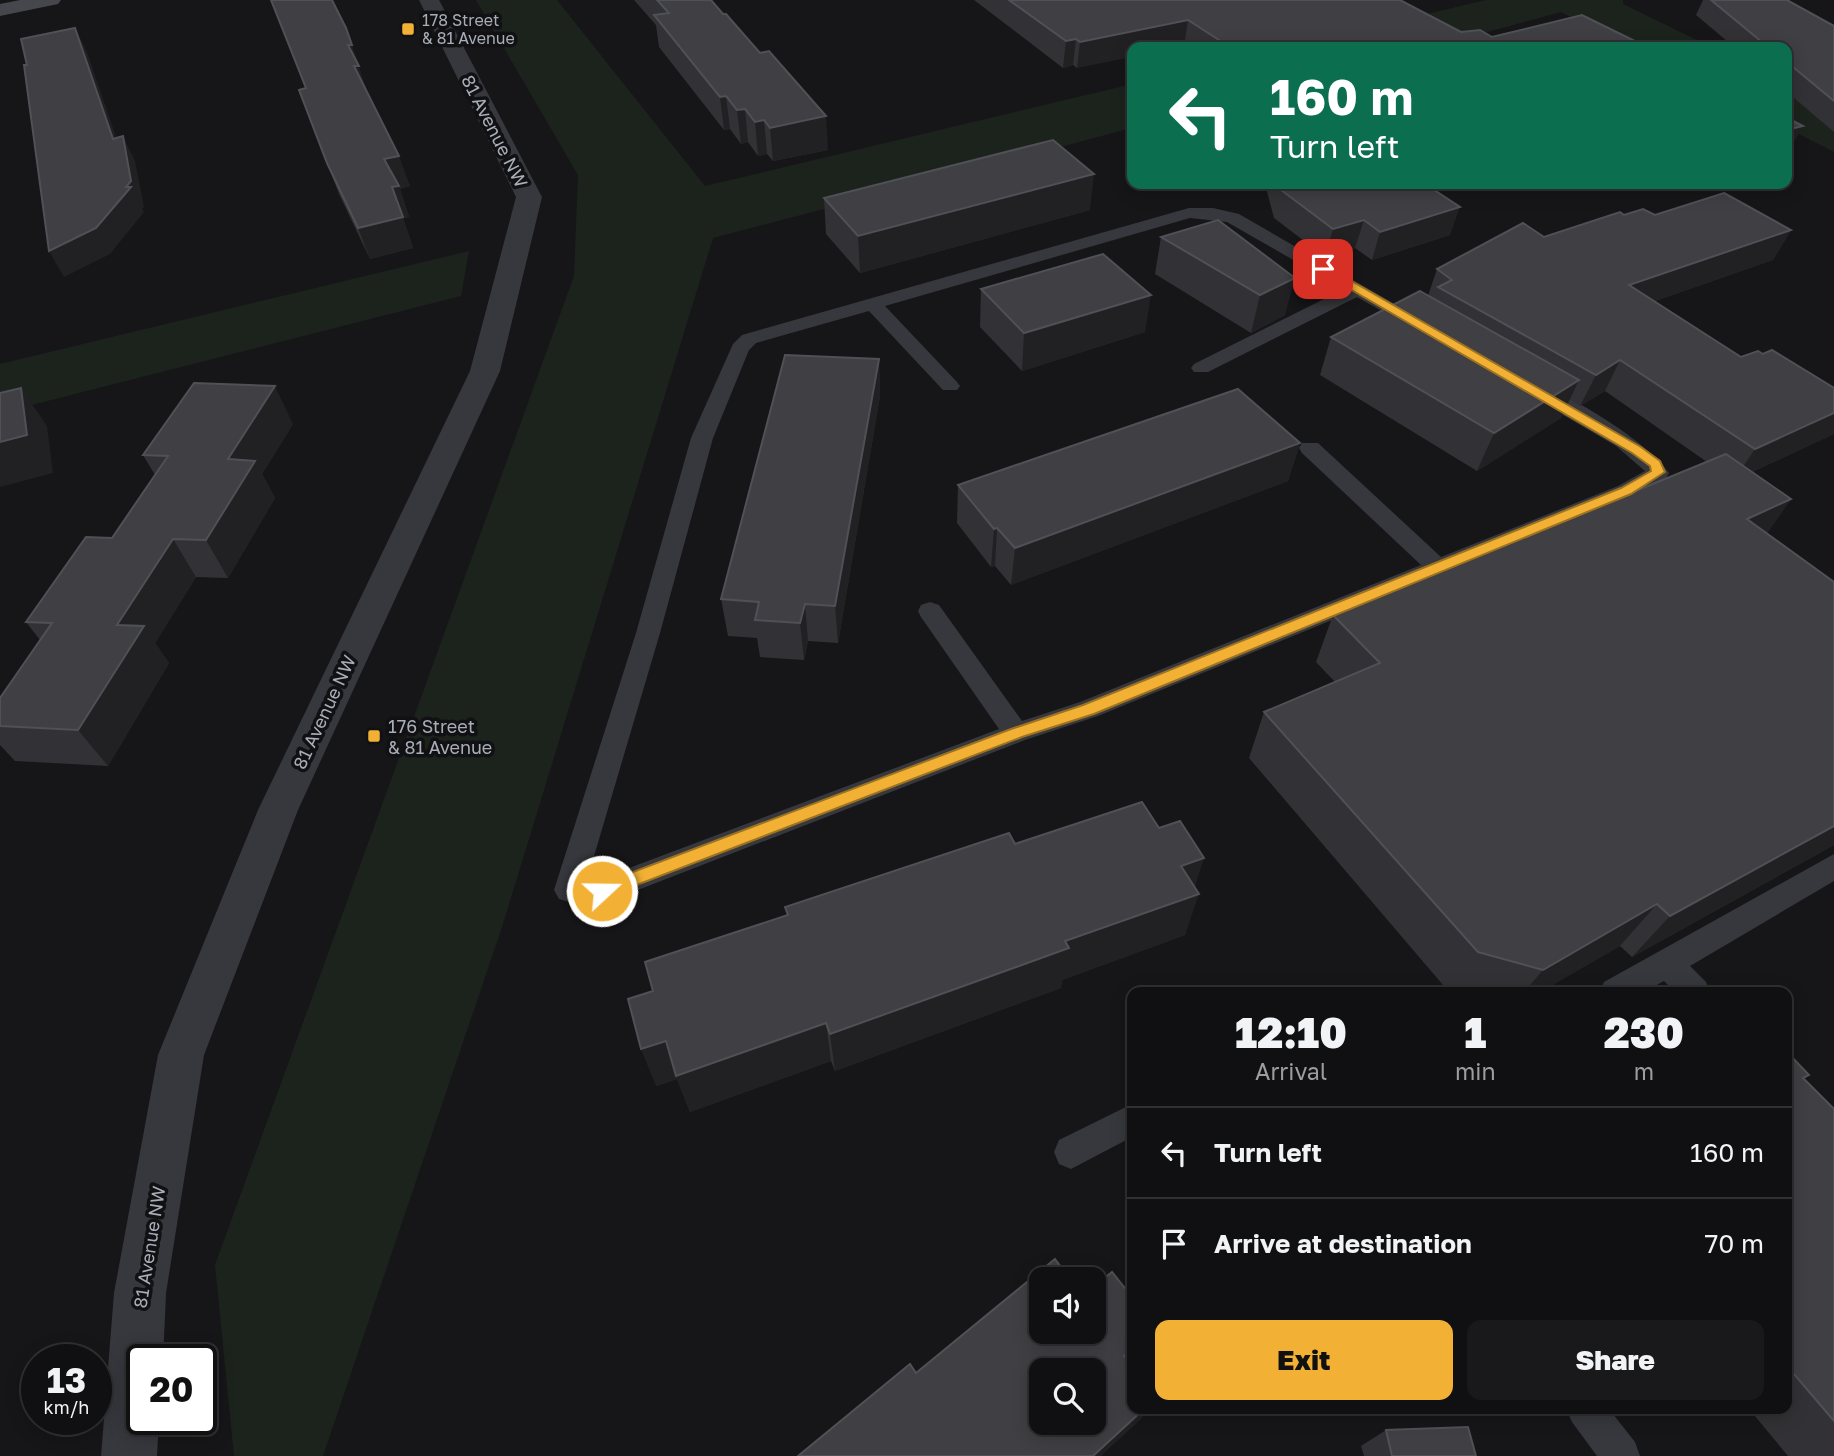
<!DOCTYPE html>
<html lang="en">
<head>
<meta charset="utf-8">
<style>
  body { margin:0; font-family:"Golos Text",sans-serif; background:#19191b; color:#f1f3f6; height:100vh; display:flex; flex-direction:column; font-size:26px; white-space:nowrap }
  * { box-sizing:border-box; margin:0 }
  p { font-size:23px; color:#9c9d9f }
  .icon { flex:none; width:38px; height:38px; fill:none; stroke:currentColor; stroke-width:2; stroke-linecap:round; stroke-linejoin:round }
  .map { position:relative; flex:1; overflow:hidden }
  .details { position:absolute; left:1127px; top:987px; width:665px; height:427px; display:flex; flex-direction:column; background:#101012; border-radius:14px; box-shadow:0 4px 18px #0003,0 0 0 2px #303032 }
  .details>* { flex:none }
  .hud { position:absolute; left:1127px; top:42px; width:665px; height:147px; border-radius:14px; box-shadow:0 4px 18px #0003,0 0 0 2px #303032; background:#0b6e4f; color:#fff; overflow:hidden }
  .fabs { position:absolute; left:1029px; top:1267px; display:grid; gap:14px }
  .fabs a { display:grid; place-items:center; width:77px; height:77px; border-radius:14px; background:#101012; box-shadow:0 4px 18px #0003,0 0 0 2px #303032; font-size:35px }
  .speed { position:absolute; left:21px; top:1344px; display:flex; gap:14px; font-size:35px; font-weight:700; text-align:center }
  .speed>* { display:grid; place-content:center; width:91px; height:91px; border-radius:50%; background:#101012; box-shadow:0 4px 18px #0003,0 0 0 2px #303032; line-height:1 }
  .speed small { font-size:18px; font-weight:400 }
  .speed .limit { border:4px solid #111; border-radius:10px; background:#fff; color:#111 }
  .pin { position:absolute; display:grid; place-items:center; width:60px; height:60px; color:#fff; margin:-30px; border-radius:14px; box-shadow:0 4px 10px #0006 }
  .me { position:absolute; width:77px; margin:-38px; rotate:69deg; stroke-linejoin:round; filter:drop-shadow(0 0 5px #0008) }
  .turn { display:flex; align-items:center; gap:24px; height:147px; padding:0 28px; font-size:32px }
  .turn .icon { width:91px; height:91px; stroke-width:2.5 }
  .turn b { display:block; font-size:49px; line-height:60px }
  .eta { display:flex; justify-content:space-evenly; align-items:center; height:119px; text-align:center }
  .eta b { font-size:42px; font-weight:800; line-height:49px }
  .button { display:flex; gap:14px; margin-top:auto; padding:14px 28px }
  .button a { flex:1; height:80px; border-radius:14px; background:#f2b134; color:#111; font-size:28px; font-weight:800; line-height:80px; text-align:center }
  .button a+a { background:#19191b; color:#f1f3f6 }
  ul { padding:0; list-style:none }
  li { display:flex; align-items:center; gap:21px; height:91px; padding:0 28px; border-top:2px solid #303032 }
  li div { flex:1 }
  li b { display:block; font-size:26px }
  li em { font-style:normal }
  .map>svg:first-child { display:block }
  .green { fill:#1c231d }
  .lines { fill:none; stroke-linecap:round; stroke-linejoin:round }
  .service { fill:#37383d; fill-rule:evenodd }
  .tertiary { fill:#37383d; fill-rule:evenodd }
  .secondary { fill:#45474d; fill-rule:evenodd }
  .wall { fill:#323236 }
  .shaded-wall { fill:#212124 }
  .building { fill:#3f3f44; stroke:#4f5156; stroke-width:2; fill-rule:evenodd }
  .route { fill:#f2b134; stroke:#9d7322; stroke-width:2 }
  .poi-dot { fill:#f2b134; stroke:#111113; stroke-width:2.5 }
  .labels { text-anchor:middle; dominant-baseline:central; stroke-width:7; stroke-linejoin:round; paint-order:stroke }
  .far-poi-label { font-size:16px; fill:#a8adb8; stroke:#111113; text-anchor:start }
  .street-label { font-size:18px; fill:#a8adb8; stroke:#111113 }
  .poi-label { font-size:18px; fill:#a8adb8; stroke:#111113; text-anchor:start }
</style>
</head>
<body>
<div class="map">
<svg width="1834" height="1456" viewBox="0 0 1834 1456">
  <rect width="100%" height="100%" fill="#161618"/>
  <g class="green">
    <polygon points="476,0 557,0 705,186 1132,84 1132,128 713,238 502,927 323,1456 234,1456 215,1265 574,276 578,175"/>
    <polygon points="1486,0 1623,0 1623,4 1711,47 1630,47 1561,12 1432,47 1288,47"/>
    <polygon points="1787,84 1834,107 1834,152 1787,128"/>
    <polygon points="469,251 461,296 0,413 0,364"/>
  </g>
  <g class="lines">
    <g class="service">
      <polygon points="1189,208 1213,208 1239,214 1431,325 1421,331 1414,329 1357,297 1208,372 1194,372 1191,368 1194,364 1344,289 1227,222 1190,218 885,306 957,382 960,386 957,390 943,390 869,311 756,343 749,350 713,438 660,633 584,890 579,899 569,902 559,899 554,890 636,633 691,438 733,344 742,335"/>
      <path d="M1536,385C1570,393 1650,444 1669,473L1666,478L1634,496L1098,716L1025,740L612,900L602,903L592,900L587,891L592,882L999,729L921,617L918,611L921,605L930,602L939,605L1022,721L1080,702L1421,565L1302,453L1299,448L1302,443H1318L1441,557L1618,486L1645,471L1616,446L1529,395L1526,391L1529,387Z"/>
      <polygon points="1834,854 1834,881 1690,966 1706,982 1710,992 1675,992 1664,981 1644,992 1600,992 1604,982"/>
      <polygon points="1132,1104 1132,1137 1071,1169 1059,1164 1054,1152 1059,1140"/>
      <polygon points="1566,1409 1609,1409 1635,1442 1640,1456 1597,1456 1572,1422"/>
    </g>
    <polygon class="tertiary" points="419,0 439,0 542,197 500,371 298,810 204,1055 166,1293 163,1360 142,1360 142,1419 159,1419 157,1456 101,1456 114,1293 158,1055 258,810 470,371 516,197"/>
    <polygon class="secondary" points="20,0 61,0 58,4 0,16 0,4"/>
  </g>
  <g class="wall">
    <polygon points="271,0 368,94 410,186 400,189 409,217 403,218 413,248 370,259 339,194 299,90 305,88"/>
    <polygon points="634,0 711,0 828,150 773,161 767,154 758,156 748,142 741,144 730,129 724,130 659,47 656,25"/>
    <polygon points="974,0 1400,0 1461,32 1492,37 1647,47 1185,47 1184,46 1177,47 1132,47 1077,68 1073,65 1063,68"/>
    <polygon points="1703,0 1787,0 1834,26 1834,132 1787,92 1787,47 1734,47 1696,15"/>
    <polygon points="1265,184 1425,184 1450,235 1372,260 1355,248 1325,257 1274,218"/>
    <polygon points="824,198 1090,210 860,273 826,234"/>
    <polygon points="1624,215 1655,215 1791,230 1773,260 1655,301 1834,434 1752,472 1791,499 1767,533 1834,845 1632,957 1620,946 1540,992 1449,992 1249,758 1264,712 1335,682 1316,662 1333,615 1707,462 1605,391 1580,406 1570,400 1561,418 1477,471 1320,375 1331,337 1428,296 1437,269 1544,237"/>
    <polygon points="1218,220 1285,315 1251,333 1155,274 1161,237"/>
    <polygon points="981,289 1145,332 1022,371 980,327"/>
    <polygon points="879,359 880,396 838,643 808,641 804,660 760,657 757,638 728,636 721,599"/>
    <polygon points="293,424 262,474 275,498 228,578 196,577 155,643 169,663 108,766 15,761 0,745 0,698 40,640 26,622 112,538 155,475 143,455"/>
    <polygon points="1300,443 1288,481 1011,585 995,566 991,567 957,523 958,485"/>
    <polygon points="1015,844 1195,887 1185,935 1062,980 1061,988 835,1071 831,1061 690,1112 677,1079 656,1086 653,991 787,915 785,907"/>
    <polygon points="1787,1052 1804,1079 1834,1109 1834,1456 1788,1456 1749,1409 1787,1409"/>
    <polygon points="1386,1430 1476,1456 1364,1456 1361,1446"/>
  </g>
  <g class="shaded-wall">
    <polygon points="1188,20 1184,46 1177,47 1132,47 1132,57 1077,68 1080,42"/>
    <polygon points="75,28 87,52 125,163 113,139"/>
    <polygon points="1076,39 1073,65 1063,68 1066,41"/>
    <polygon points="348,45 352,45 368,95 354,66"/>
    <polygon points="726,96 730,129 724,130 720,97"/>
    <polygon points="745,109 748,142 741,144 737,110"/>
    <polygon points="826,116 828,150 773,161 770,128"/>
    <polygon points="764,120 767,154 758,156 755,122"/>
    <polygon points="1803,126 1788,153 1787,153 1787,130"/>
    <polygon points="123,136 135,161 144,207 142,209 144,212 110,254 64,277 49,251"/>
    <polygon points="399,156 410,186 400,189 409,217 403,218 413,248 370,259 358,228 392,187 384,159"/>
    <polygon points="1094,174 1090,210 860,273 858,236"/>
    <polygon points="1460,207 1450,235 1372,260 1380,232"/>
    <polygon points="1364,220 1355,248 1325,257 1333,229"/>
    <polygon points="1791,230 1773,260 1614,315 1629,285"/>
    <polygon points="1295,278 1285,315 1251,333 1260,295"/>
    <polygon points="1151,295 1145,332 1022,371 1024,333"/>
    <polygon points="879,359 880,396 838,643 835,606"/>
    <polygon points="1620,360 1605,391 1580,406 1596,375"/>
    <polygon points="1579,380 1561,418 1477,471 1494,433"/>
    <polygon points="275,386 293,424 262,474 275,498 228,578 206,540 228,459"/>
    <polygon points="21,388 47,426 53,473 0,487 0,442"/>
    <polygon points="1834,413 1834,434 1734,480 1755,449"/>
    <polygon points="1300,443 1288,481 1011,585 1015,548"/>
    <polygon points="1791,499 1757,547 1747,519"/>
    <polygon points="997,528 995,566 991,567 994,529"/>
    <polygon points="173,539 196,577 155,643 169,663 108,766 78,730 117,625"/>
    <polygon points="805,604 808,641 804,660 800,623"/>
    <polygon points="1834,826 1834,845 1632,957 1670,916"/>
    <polygon points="1204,858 1192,896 1199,894 1185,935 1062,980 1061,988 835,1071 830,1034 1065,941 1181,866"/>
    <polygon points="1657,904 1620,946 1540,992 1524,992 1543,970"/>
    <polygon points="826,1023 831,1061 690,1112 677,1079 656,1086 641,1049 666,1041"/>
    <polygon points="1132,1349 1132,1361 1111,1380 1124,1356"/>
    <polygon points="1144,1409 1148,1409 1141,1419 1101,1456 1093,1456"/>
  </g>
  <g class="building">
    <polygon points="271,0 332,0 346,28 352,45 348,45 359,66 354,66 399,156 384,159 399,186 392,187 403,217 358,228 327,163 299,90 306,88"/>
    <polygon points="657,0 711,0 723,14 726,14 760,53 769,51 826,116 770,128 764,120 755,122 745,109 737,110 726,96 720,97 654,15 669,13"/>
    <polygon points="1009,0 1400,0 1461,32 1480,30 1492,37 1582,15 1647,47 1230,47 1188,20 1080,42 1076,39 1066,41"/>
    <polygon points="1711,0 1787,0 1834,26 1834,101 1787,62 1787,47 1768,47"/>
    <polygon points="75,28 113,139 123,136 131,181 126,187 131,187 96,228 49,251 24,65 27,65 21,39"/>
    <polygon points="1787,118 1803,126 1787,130"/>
    <polygon points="1053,140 1094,174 858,236 824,198"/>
    <polygon points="1279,184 1425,184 1460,207 1380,232 1364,220 1333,229 1281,190"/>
    <polygon points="1724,193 1791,230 1629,285 1741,357 1758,351 1763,354 1772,350 1834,388 1834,413 1755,449 1620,360 1596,375 1438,287 1452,280 1437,269 1523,223 1544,237 1620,212 1624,215 1643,209 1655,215"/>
    <polygon points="1218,220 1295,278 1260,295 1161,237"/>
    <polygon points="1103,254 1151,295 1024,333 981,289"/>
    <polygon points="1420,291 1579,380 1494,433 1331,337"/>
    <polygon points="785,355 879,359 835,606 805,604 800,623 755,620 759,602 721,599"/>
    <polygon points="194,383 275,386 228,459 255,461 206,540 173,539 117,625 144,626 78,730 0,726 0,698 52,623 26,622 86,537 112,538 168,456 143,455"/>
    <polygon points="21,388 27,435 0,442 0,393"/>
    <polygon points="1238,389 1300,443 1015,548 997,528 994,529 958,485"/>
    <polygon points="1726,454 1791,499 1747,519 1834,582 1834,826 1670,916 1657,904 1543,970 1478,952 1264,712 1380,663 1333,615"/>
    <polygon points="1142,802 1159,828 1180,821 1204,858 1181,866 1199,894 1065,941 1069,948 830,1034 826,1023 676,1076 666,1041 641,1049 628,999 653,991 645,962 788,915 785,907 1009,833 1015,844"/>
    <polygon points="1787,1052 1809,1075 1803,1078 1834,1109 1834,1421 1787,1366"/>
    <path d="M1055,1259L1070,1279H1041V1332H1094V1287L1112,1272L1132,1297V1349L1124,1356L1132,1367V1409H1144L1093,1456H798L910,1364L916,1373ZM1041,1370H1094V1423H1041Z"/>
    <polygon points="1468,1427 1476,1456 1392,1456 1386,1430"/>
  </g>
  <polygon class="route" points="1319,267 1327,267 1641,447 1660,461 1665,472 1631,494 1094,714 1022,737 608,896 596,896 593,891 596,886 1011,729 1083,705 1621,488 1651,471 1650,466 1632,453 1319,271"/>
  <g class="poi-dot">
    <rect x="401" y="22" width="14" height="14" rx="3.5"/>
    <rect x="367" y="729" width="14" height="14" rx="3.5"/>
  </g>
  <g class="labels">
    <g class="far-poi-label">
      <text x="422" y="20">178 Street<tspan x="422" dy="18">&amp; 81 Avenue</tspan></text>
    </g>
    <g class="street-label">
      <text transform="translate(495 131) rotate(63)">81 Avenue NW</text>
      <text transform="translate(324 712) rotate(-65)">81 Avenue NW</text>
      <text transform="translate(149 1247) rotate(-81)">81 Avenue NW</text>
    </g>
    <g class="poi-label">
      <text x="388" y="726">176 Street<tspan x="388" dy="21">&amp; 81 Avenue</tspan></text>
    </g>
  </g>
</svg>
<div class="fabs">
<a><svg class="icon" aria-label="sound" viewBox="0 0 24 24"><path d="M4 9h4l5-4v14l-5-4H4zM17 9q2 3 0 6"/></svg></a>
<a><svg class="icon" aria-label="search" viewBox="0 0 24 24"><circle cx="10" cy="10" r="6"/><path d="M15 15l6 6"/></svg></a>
</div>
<div class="speed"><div>13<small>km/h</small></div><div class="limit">20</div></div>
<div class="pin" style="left:1323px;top:269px;background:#d93025"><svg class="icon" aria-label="arrive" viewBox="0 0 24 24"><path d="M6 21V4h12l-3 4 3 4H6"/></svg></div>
<svg class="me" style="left:602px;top:891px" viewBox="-20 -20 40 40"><circle r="17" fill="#f2b134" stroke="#fff" stroke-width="3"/><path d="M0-11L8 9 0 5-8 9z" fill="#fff"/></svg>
<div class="hud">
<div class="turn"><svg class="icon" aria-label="left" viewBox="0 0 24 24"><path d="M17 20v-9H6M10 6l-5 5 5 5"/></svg><div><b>160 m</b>Turn left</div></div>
</div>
<section class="details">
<div class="eta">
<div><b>12:10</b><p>Arrival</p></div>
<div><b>1</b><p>min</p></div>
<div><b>230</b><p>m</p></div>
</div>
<ul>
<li><svg class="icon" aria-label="left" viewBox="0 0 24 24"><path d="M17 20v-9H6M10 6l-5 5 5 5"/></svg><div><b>Turn left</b></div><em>160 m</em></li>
<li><svg class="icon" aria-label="arrive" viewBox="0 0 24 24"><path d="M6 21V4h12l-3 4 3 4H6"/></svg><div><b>Arrive at destination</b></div><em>70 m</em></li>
</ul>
<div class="button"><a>Exit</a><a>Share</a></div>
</section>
</div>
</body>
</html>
